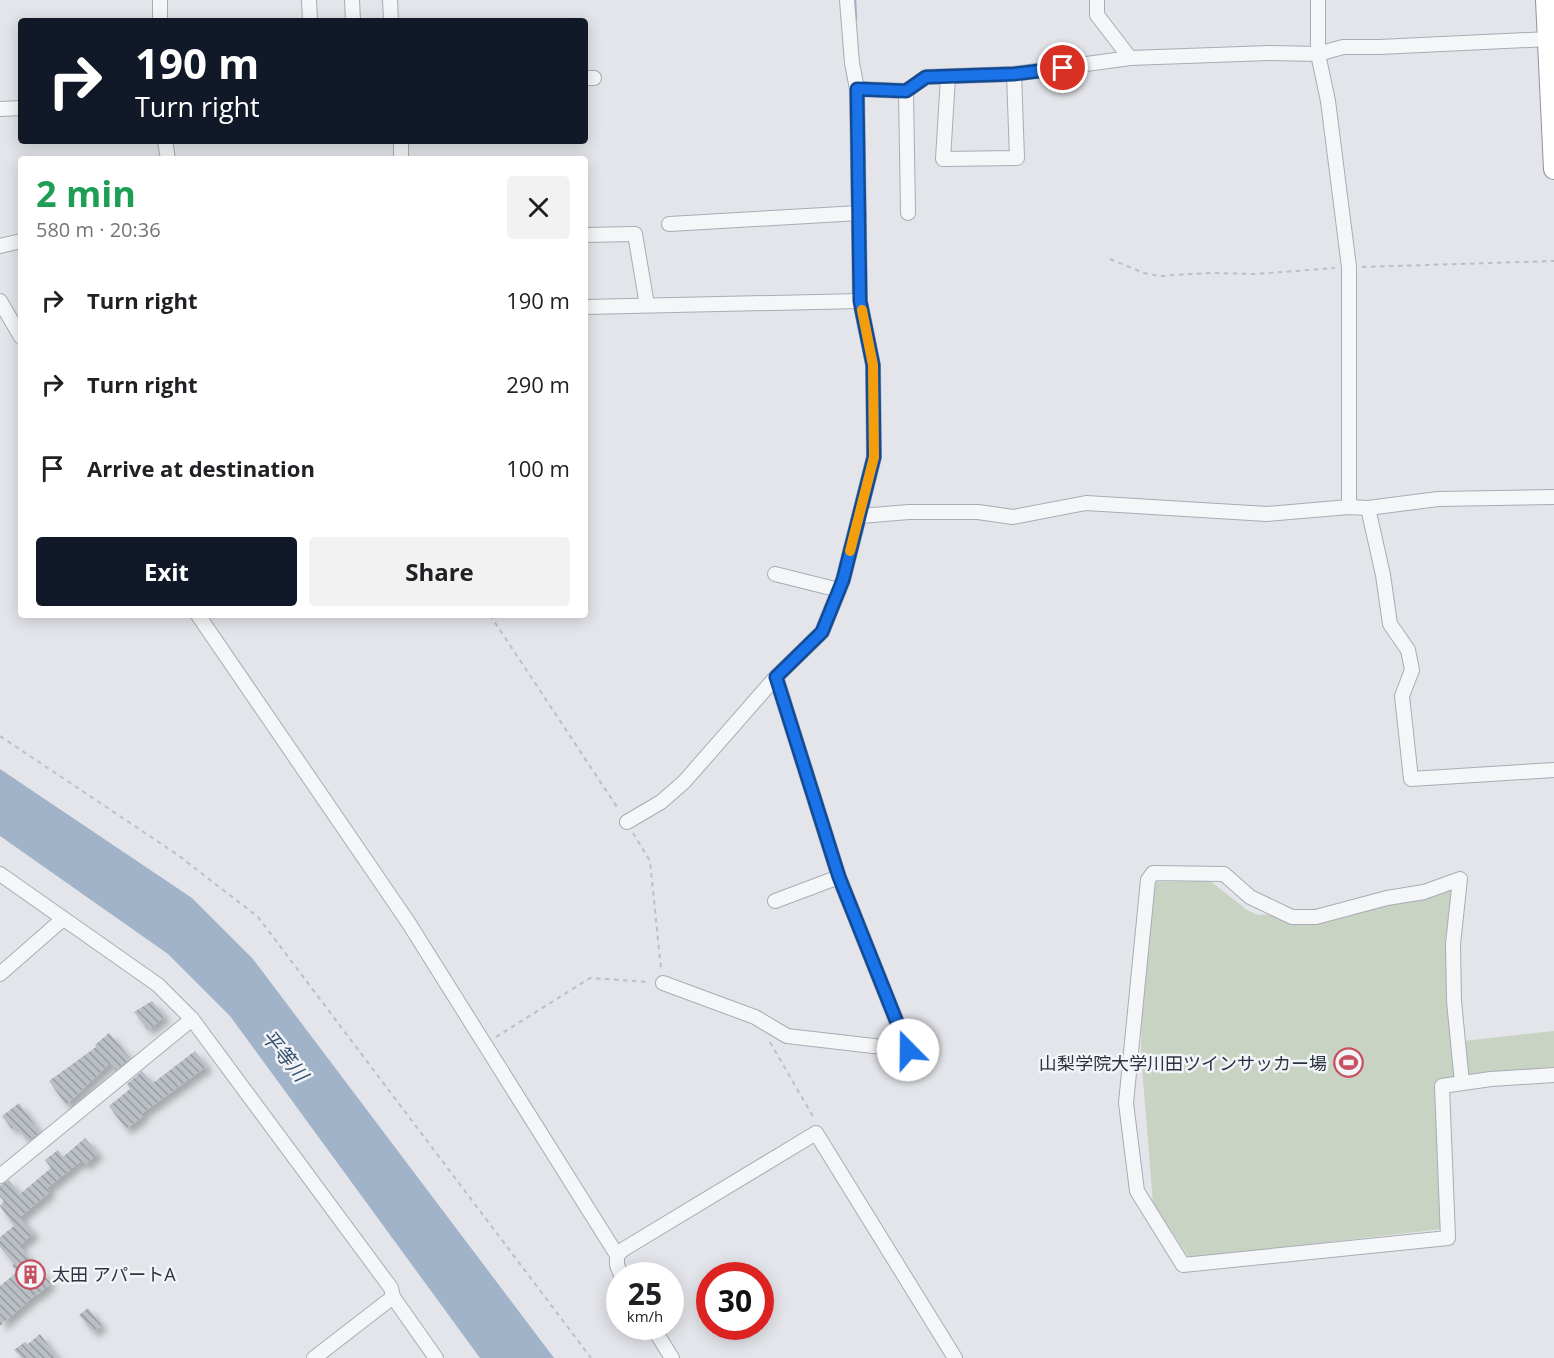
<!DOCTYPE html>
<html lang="en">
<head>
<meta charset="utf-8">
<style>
  body { margin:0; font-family:"Open Sans","Noto Sans JP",sans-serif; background:#f2f2f2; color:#202124; height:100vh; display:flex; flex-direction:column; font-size:22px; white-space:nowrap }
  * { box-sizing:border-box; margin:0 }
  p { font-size:20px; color:#757577 }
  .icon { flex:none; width:33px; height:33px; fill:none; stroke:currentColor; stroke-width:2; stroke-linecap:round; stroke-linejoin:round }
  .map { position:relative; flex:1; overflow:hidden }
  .side { position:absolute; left:18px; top:156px; width:570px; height:462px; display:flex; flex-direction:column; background:#fff; border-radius:6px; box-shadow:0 3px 15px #0003 }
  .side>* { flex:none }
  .banner { position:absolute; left:18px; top:18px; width:570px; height:126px; border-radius:6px; box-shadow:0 3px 15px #0003; background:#111827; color:#fff; overflow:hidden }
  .speed { position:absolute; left:606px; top:1262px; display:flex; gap:12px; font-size:30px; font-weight:700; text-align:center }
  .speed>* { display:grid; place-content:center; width:78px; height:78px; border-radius:50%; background:#fff; box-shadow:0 3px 15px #0003; line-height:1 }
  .speed small { font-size:15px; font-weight:400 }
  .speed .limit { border:9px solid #d22; background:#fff; color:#111 }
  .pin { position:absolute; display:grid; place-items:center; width:51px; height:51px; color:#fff; margin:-26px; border:3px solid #fff; border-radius:50%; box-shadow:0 2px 6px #0007 }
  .me { position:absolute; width:66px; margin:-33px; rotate:338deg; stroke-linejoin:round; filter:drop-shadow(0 0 4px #0008) }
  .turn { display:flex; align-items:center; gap:21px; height:126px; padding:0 18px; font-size:27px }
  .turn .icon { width:78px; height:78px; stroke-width:2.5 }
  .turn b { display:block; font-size:42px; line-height:51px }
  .round { display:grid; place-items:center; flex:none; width:63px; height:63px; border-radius:6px; background:#f2f2f2 }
  .summary { display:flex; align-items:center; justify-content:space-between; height:102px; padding:0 18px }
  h1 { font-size:36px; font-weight:700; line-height:45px; color:#1e9e55 }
  .primary-button { display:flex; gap:12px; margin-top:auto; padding:12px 18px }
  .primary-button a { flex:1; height:69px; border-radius:6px; background:#111827; color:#fff; font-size:24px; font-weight:700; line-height:69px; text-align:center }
  .primary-button a+a { background:#f2f2f2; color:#202124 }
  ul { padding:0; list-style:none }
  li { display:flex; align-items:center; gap:18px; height:84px; padding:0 18px }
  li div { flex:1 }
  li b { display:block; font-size:22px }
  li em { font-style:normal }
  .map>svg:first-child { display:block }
  .grass { fill:#c8d3c4 }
  .water { fill:#a0b3c8 }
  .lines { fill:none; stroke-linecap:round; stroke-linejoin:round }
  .stream { stroke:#a0b3c8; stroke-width:4.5 }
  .building { fill:url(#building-back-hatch); filter:url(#shadow) }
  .minor-casing { stroke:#a8acb4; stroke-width:16 }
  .highway-casing { stroke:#8b93a0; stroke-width:22 }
  .path { stroke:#bcbfc5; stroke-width:2; stroke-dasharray:4.5 4.5; stroke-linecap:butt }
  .minor { stroke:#f5f6f8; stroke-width:14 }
  .highway { stroke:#fff; stroke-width:20 }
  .route-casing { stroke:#114b97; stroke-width:15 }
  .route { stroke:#1a73e8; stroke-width:10 }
  .slow { stroke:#f59e0b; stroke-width:10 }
  .labels { text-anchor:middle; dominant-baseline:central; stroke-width:5; stroke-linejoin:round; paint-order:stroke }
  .poi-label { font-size:18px; fill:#2b3341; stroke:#f2f4f7; text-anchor:end }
  .water-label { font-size:20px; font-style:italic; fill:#385273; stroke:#f2f4f7 }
</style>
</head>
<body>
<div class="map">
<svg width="1554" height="1358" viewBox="0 0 1554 1358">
  <defs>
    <pattern id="building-back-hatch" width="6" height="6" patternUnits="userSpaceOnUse" patternTransform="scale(1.5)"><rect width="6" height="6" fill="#babfc6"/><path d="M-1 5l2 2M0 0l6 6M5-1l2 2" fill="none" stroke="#979ca2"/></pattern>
    <filter id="shadow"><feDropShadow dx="5.5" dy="5.5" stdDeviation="3" flood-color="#0004"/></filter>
  </defs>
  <rect width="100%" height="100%" fill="#e3e5ea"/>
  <polygon class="grass" points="1210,881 1247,910 1258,915 1277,914 1292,923 1452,888 1455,1042 1554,1031 1554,1072 1437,1082 1442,1229 1189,1258 1153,1203 1141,1055 1142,996 1151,882"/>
  <polygon class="water" points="0,769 192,898 253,959 554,1358 480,1358 230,1016 168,954 0,836"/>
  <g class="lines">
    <polyline class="stream" points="854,0 855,19"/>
  </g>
  <g class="building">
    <polygon points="152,1001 165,1016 148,1030 134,1012"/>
    <polygon points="109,1033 130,1058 116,1070 110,1063 66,1105 49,1081 96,1047 95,1045"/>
    <polygon points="195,1051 207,1066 141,1114 143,1116 126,1129 109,1106 130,1089 127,1084 142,1071 153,1083"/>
    <polygon points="19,1103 40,1132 27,1141 16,1126 12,1129 2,1116"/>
    <polygon points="85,1138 98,1153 85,1165 81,1161 47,1188 50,1192 20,1217 34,1233 19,1246 51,1283 37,1295 36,1294 0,1326 0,1286 17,1272 12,1266 14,1264 0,1247 0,1237 14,1226 0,1206 4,1201 0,1197 0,1185 9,1180 20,1194 51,1168 45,1160 58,1150 63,1157"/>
    <polygon points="88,1308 102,1325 93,1332 79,1315"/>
    <polygon points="40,1334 58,1358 22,1358 14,1350 25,1342 28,1344"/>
  </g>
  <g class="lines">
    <defs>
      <g id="minor">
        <polyline points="160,0 160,21"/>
        <polyline points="309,0 310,21"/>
        <polyline points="352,0 353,21"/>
        <polyline points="390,0 391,21"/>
        <polyline points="1097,0 1097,15 1130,58"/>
        <polyline points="1318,0 1318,54 1328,101 1349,267 1349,507"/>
        <polyline points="948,77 943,159 1017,158 1014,74"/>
        <polyline points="585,78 594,78"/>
        <polyline points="857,89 906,91 926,77 1014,74 1130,58 1269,53 1318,54 1343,47 1379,47 1548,39"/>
        <polyline points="906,91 908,213"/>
        <polyline points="0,109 21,108"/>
        <polyline points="165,141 168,159"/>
        <polyline points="401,141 401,159"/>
        <polyline points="669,224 859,213"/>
        <polyline points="585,235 635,234 647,305"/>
        <polyline points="0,246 21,241"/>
        <polyline points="0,301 21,337"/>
        <polyline points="585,307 860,301"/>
        <polyline points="1368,508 1383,575 1390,624 1408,650 1412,670 1402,696 1411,779 1554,770"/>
        <polyline points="860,516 909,512 978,512 1013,517 1086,503 1267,514 1349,507 1368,508 1438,499 1554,497"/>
        <polyline points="775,574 839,590"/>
        <polyline points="198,615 408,922 617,1255"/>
        <polyline points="627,822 661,802 684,782 776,677 822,632 843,580 874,457 873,365 860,301 857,89 852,63 847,0"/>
        <polyline points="0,874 158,985 192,1019 391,1288 393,1297 436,1358"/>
        <polyline points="775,901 839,877"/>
        <polyline points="0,974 63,919"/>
        <polyline points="663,983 755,1017 787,1036 908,1050 839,877 776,677"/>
        <polyline points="1462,1083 1454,1001 1453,944 1460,879 1424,892 1387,898 1316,917 1292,917 1250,897 1224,874 1153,873 1148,880 1126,1103 1137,1191 1183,1265 1448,1238 1442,1086 1491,1079 1554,1075"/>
        <polyline points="0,1176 192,1019"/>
        <polyline points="621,1275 617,1265 617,1255 624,1249 816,1133 955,1358"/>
        <polyline points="652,1326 672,1358"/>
        <polyline points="314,1358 393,1297"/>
      </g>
      <polyline id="highway" points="1546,0 1554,169"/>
    </defs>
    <use href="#minor" class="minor-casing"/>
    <use href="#highway" class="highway-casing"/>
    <g class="path">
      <polyline points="1110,259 1144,273 1159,276 1211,273 1256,274 1335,268"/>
      <polyline points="1362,267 1554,261"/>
      <polyline points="490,615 619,810"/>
      <polyline points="0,736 178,855 258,917 591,1358"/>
      <polyline points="633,833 650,861 661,969"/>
      <polyline points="496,1037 590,978 650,982"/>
      <polyline points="770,1042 815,1120"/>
      <polyline points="915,1062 922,1073"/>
    </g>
    <use href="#minor" class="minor"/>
    <use href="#highway" class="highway"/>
  </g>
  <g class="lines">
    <defs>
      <polyline id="route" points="908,1050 839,877 776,677 822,632 843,580 874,457 873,365 860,301 857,89 906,91 926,77 1014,74 1063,68"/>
    </defs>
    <use href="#route" class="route-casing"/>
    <use href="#route" class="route"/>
    <polyline class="slow" points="850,551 874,457 873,365 862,310"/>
  </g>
  <defs>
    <symbol id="stadium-ring" viewBox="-11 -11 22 22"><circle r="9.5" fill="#f2f4f7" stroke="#c75061" stroke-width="1.5"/><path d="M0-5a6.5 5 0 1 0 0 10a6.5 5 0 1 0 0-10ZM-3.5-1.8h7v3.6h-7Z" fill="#c75061"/></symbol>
    <symbol id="building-ring" viewBox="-11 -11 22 22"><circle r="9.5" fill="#f2f4f7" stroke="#c75061" stroke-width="1.5"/><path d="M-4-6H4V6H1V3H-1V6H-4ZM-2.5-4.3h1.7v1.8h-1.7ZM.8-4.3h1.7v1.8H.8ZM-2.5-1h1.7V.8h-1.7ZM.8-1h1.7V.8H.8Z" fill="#c75061"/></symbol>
  </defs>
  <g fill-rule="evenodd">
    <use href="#stadium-ring" x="1332" y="1046" width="33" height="33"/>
    <use href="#building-ring" x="14" y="1258" width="33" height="33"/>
  </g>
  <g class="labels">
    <g class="poi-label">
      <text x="1327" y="1063">山梨学院大学川田ツインサッカー場</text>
      <text x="52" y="1274" text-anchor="start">太田 アパートA</text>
    </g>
    <g class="water-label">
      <text transform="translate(285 1055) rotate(51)">平等川</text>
    </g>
  </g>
</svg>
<div class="speed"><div>25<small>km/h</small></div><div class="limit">30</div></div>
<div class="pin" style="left:1063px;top:68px;background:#d93025"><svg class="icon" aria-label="arrive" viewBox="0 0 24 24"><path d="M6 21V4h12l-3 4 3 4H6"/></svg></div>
<svg class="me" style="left:908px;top:1050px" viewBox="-20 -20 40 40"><circle r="19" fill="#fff"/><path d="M0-13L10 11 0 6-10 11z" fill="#1a73e8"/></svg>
<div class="banner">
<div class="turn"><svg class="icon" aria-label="right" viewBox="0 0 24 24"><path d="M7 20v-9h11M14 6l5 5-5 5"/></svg><div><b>190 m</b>Turn right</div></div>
</div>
<section class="side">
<div class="summary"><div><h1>2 min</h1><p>580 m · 20:36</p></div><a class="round"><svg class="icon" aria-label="close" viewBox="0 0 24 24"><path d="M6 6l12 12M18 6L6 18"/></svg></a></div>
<ul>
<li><svg class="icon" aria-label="right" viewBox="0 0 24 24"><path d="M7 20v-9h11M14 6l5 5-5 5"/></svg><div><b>Turn right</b></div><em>190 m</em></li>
<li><svg class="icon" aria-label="right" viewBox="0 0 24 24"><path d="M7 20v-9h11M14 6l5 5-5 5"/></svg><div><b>Turn right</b></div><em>290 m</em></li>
<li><svg class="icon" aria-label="arrive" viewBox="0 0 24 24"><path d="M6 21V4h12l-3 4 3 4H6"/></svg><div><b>Arrive at destination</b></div><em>100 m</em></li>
</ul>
<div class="primary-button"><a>Exit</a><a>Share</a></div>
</section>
</div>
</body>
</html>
